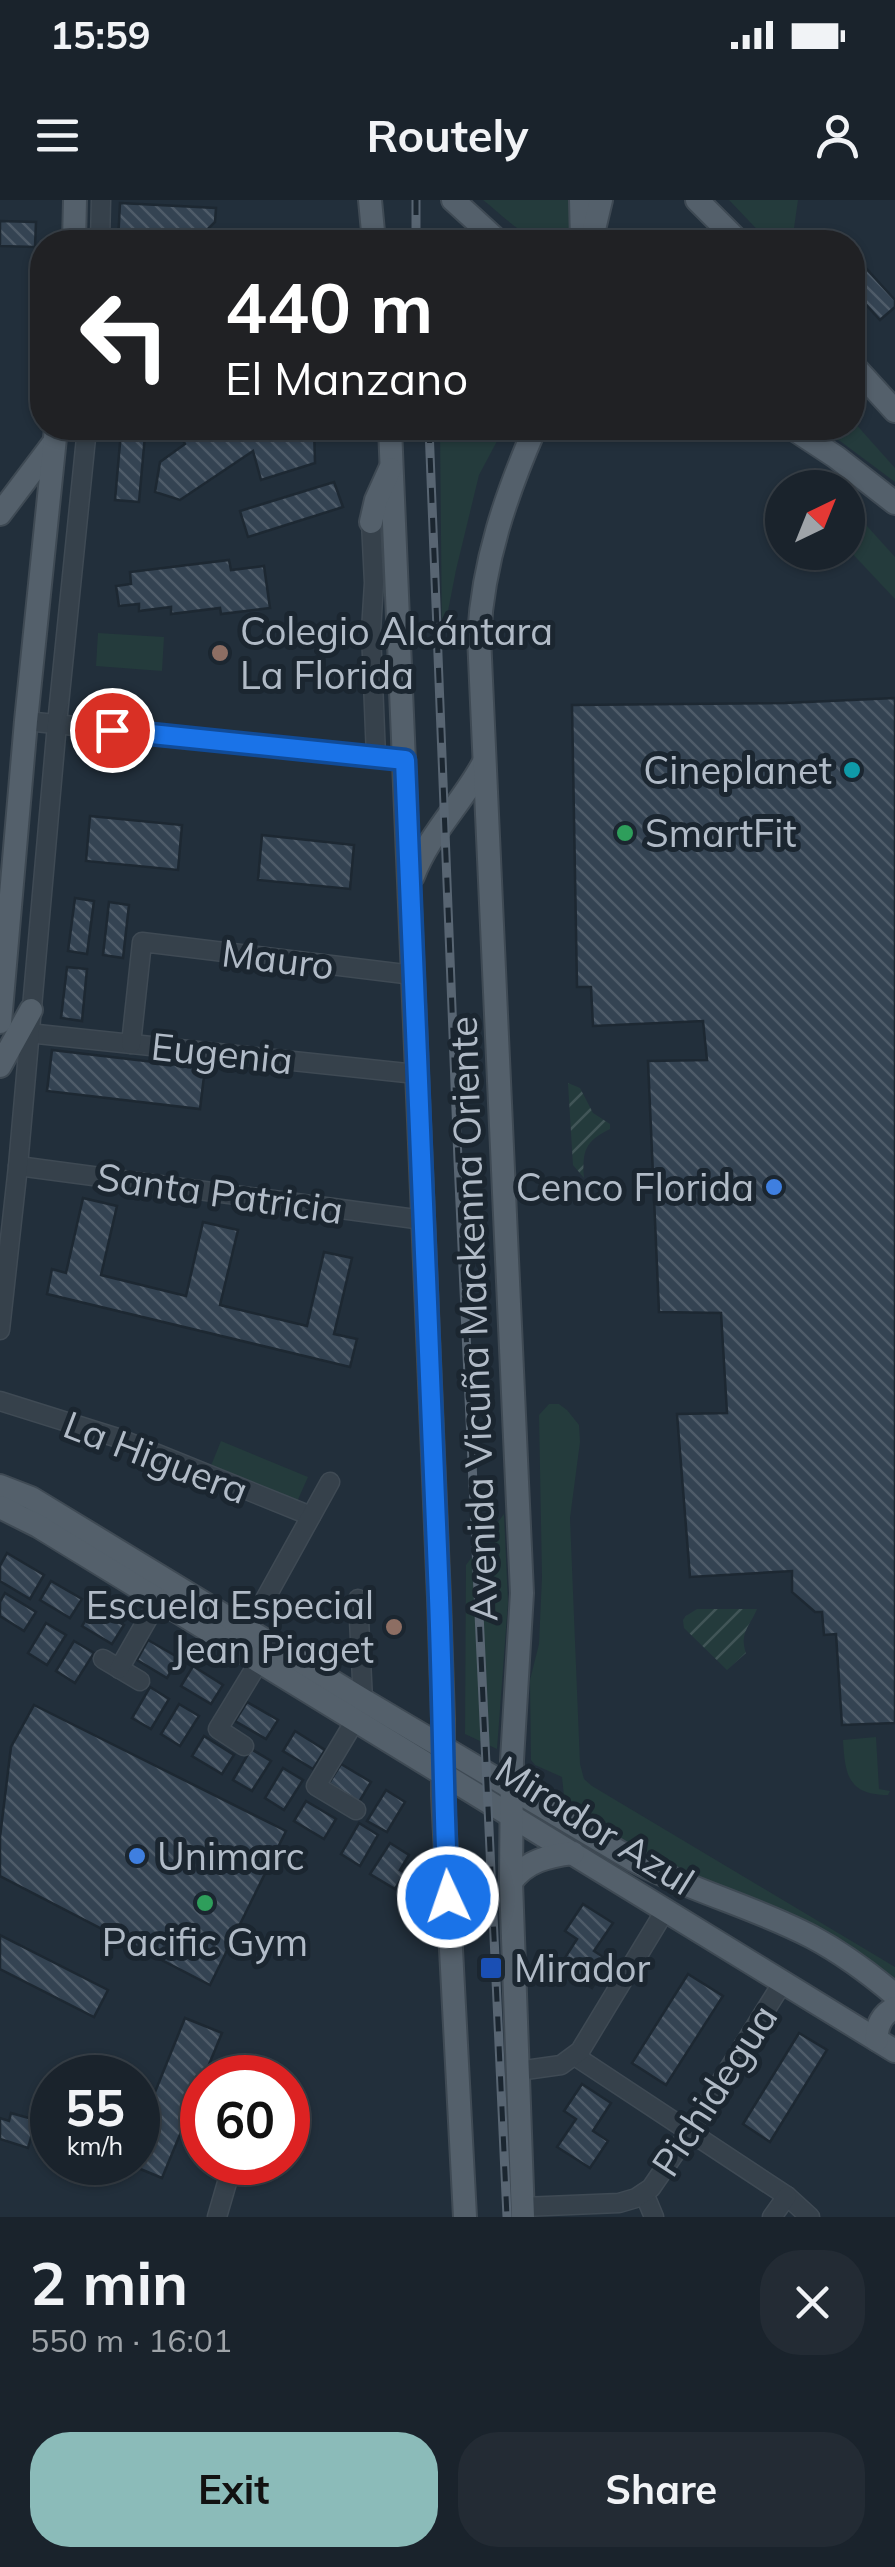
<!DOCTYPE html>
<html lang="en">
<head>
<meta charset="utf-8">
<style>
  body { margin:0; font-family:Mulish,sans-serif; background:#232b34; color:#f1f3f6; height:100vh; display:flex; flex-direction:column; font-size:38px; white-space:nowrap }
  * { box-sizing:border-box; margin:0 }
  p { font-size:32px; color:#9fa4a9 }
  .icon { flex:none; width:55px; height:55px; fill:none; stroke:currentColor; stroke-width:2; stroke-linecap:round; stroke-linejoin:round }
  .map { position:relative; height:2017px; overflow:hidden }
  .details { display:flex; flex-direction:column; background:#1a232c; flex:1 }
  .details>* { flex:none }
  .hud { position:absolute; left:30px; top:30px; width:835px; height:210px; border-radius:40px; box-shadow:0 2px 8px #0004,0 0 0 2px #384048; background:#202124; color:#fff; overflow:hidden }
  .needle { width:65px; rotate:43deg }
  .controls { position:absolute; left:765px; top:270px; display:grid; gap:20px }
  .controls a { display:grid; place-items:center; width:100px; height:100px; border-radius:50%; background:#1a232c; box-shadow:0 2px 8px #0004,0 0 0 2px #384048; font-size:50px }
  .speed { position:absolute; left:30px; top:1855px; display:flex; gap:20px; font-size:50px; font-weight:700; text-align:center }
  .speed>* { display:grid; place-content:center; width:130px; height:130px; border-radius:50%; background:#1a232c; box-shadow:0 2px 8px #0004,0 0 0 2px #384048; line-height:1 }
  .speed small { font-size:25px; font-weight:400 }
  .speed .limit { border:15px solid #d22; background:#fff; color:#111 }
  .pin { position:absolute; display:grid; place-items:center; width:85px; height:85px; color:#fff; margin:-42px; border:5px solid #fff; border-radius:50%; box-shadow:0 2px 10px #0007 }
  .me { position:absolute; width:110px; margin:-55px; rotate:357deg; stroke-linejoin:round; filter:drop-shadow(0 0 8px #0008) }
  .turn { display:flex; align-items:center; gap:35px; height:210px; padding:0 30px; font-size:45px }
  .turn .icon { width:130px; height:130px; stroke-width:2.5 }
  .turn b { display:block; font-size:70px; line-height:85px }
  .round { display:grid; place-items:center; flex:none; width:105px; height:105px; border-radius:40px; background:#232b34 }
  .head { display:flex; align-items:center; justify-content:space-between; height:170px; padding:0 30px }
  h1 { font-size:60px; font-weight:700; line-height:75px }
  .cta { display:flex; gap:20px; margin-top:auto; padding:20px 30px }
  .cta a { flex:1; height:115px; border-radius:40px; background:#8bbbb9; color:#111; font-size:40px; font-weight:700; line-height:115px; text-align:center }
  .cta a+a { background:#232b34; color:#f1f3f6 }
  .status { display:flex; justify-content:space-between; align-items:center; height:70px; padding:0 50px; background:#1a232c; direction:ltr }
  .status svg { height:28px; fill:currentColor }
  header { display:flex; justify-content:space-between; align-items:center; height:130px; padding:0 30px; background:#1a232c; font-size:45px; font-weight:700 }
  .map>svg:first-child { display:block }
  .grass { fill:#243b3c }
  .garden { fill:url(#garden-furrows) }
  .building { fill:url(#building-back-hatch); stroke:#1d2832; stroke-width:2.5 }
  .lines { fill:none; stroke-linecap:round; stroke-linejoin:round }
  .minor-casing { stroke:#3f4a54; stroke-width:21 }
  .major-casing { stroke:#3f4a54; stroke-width:26 }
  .minor { stroke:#36414b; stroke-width:18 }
  .major { stroke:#54606b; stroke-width:22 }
  .rail-casing { stroke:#586572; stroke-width:9 }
  .rail { stroke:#1b2630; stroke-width:5; stroke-dasharray:15; stroke-linecap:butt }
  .route-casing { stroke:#114b97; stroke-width:25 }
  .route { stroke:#1a73e8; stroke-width:18 }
  .education-dot { fill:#8d6e63; stroke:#1b2630; stroke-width:4 }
  .culture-dot { fill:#0f9aa8; stroke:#1b2630; stroke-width:4 }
  .leisure-dot { fill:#2e9e5b; stroke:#1b2630; stroke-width:4 }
  .shop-dot { fill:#3f7fe0; stroke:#1b2630; stroke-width:4 }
  .transit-dot { fill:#1a4fb4; stroke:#1b2630; stroke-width:4 }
  .labels { text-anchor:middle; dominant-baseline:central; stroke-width:10; stroke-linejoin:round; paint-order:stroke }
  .poi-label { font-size:38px; fill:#b1bbc7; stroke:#1b2630; text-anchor:start }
  .street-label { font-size:38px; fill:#b1bbc7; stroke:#1b2630 }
</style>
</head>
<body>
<div class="status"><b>15:59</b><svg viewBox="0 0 49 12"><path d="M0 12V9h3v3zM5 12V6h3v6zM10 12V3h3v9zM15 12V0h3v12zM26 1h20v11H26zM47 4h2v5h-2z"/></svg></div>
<header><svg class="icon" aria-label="menu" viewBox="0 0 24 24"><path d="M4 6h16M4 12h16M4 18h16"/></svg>Routely<svg class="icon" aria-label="person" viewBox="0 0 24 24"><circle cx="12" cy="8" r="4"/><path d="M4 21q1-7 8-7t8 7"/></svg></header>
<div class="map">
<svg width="895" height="2017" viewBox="0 0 895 2017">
  <defs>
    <pattern id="garden-furrows" width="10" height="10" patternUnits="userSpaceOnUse" patternTransform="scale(2.5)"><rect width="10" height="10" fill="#243b3c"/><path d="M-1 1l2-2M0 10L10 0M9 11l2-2" fill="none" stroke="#415557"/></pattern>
    <pattern id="building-back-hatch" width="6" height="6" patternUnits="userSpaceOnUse" patternTransform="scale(2.5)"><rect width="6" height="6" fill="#344352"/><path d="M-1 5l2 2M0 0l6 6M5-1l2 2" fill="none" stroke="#4f5c69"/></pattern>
  </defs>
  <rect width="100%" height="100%" fill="#222f3b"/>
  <g class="grass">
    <path d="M483,0H572L573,36C541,59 508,19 483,0Z"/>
    <polygon points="729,0 798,0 792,42 769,42"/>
    <polygon points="853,221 895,268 895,282 840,241 815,228 852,228"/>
    <polygon points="440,228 504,228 479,275 456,370 442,442"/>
    <polygon points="848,305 895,357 895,399 848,349"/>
    <polygon points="98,433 164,437 162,471 96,466"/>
    <polygon points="549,1204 559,1204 567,1210 579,1225 580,1242 570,1318 580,1564 584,1579 592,1586 895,1767 895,1779 848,1748 665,1665 575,1610 564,1596 562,1577 535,1565 531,1560 530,1480 539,1444 542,1377 539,1215"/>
    <polygon points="221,1241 308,1277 296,1304 210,1268"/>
    <polygon points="504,1314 508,1402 497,1549 465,1534 466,1365"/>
    <path d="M876,1537L879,1589L890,1591L888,1595C847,1595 845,1573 843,1540Z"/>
  </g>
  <g class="garden">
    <path d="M568,883L580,888L593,913L610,924V929C585,941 582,951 584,978L573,965Z"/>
    <path d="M697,1409H757C750,1426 739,1433 746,1453L727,1470L684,1428L683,1420L686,1416Z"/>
  </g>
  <g class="building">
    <polygon points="120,3 216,8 215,22 195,42 118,42"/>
    <polygon points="0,21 36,22 35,47 0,46"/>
    <polygon points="852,53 895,100 895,107 880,120 852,89"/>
    <polygon points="195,228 314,228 315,263 261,280 253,251 180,300 155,292 160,262 185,244 181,237"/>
    <polygon points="121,232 145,235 139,302 115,300"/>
    <polygon points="334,282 343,307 248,337 240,311"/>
    <polygon points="229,360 231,370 264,366 270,408 221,414 220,408 171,414 171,407 139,411 139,404 119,406 116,386 131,384 130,372"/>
    <polygon points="895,498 895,1523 842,1525 836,1434 824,1435 822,1412 815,1412 792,1392 792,1371 690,1377 677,1214 727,1213 721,1113 659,1112 648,861 707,860 703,821 593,826 591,787 577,787 572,505 785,503"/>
    <polygon points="90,616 182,625 178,670 86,661"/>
    <polygon points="262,635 354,645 350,689 258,680"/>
    <polygon points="75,698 94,701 87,754 68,751"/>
    <polygon points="109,702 129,705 123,758 103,755"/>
    <polygon points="67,767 87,769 82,821 61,818"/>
    <polygon points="52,850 205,868 200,909 47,891"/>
    <polygon points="83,998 117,1006 101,1075 186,1096 203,1022 238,1030 220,1105 307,1126 324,1052 352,1058 334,1134 357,1139 350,1167 47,1094 52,1069 66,1073"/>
    <polygon points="7,1353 44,1375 30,1399 0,1381 0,1366"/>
    <polygon points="51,1381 82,1399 70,1418 40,1400"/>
    <polygon points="5,1393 36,1412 24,1431 0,1416 0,1402"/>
    <polygon points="93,1407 124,1425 112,1444 82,1426"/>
    <polygon points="46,1423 66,1435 47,1465 28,1453"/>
    <polygon points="148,1440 179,1458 167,1478 137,1460"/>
    <polygon points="74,1441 94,1453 75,1483 56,1471"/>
    <polygon points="193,1466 223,1485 211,1504 181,1486"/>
    <polygon points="150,1487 169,1499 151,1529 132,1518"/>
    <polygon points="247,1502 278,1520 266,1539 235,1521"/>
    <polygon points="179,1504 199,1516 180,1546 161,1534"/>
    <polygon points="34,1505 286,1631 210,1785 0,1676 0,1637 11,1547"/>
    <polygon points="295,1531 325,1550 313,1569 283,1551"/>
    <polygon points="204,1536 234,1555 222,1574 192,1556"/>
    <polygon points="251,1549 271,1561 252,1591 233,1580"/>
    <polygon points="341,1564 371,1582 359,1602 329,1583"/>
    <polygon points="283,1568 303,1580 284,1610 265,1598"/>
    <polygon points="386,1590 405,1602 387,1632 367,1621"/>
    <polygon points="306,1601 336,1619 324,1639 294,1621"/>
    <polygon points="359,1623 378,1635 360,1666 341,1654"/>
    <polygon points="390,1643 409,1655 400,1670 405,1673 395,1689 370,1674"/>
    <polygon points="583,1704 613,1723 594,1751 609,1761 592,1788 559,1767 577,1739 565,1731"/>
    <polygon points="0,1735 108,1790 94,1817 0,1769"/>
    <polygon points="688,1774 723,1796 666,1885 632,1863"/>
    <polygon points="185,1818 222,1833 162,1978 126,1963 138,1962 138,1934"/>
    <polygon points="799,1833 827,1850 770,1942 743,1924"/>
    <polygon points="582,1884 611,1903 593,1931 608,1941 590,1968 557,1947 576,1919 564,1911"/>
    <polygon points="52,1891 52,1931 39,1925"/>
    <polygon points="11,1913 36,1920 28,1948 0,1939 0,1918 9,1921"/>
  </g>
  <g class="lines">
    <defs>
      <g id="minor">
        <polyline points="100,42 101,0"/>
        <polyline points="371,322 374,383 371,431 376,557"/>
        <polyline points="26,521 405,560"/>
        <polyline points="28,833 416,874"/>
        <polyline points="131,844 142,742 413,775"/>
        <polyline points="18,966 423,1020"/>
        <polyline points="0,1130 18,966 57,524 87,228"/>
        <polyline points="0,1201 118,1238 311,1316"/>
        <polyline points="358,1399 363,1500"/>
        <polyline points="248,1430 330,1282"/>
        <polyline points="103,1459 140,1481"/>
        <polyline points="119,1469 159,1399"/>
        <polyline points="244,1546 218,1529 260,1460"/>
        <polyline points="356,1610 316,1586 356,1519"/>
        <polyline points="575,1856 787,1996 810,2017"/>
        <polyline points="518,1871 561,1865 580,1851 666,1709"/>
        <polyline points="644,1993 654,2017"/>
        <polyline points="523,2007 619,2003 636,1998 651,1988 690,1931 783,1782"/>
        <polyline points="217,2017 233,1962"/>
        <polyline points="772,2017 787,1996"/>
      </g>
      <g id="major">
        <polyline points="370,0 374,42"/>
        <polyline points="453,0 499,42"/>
        <polyline points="581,0 582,42"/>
        <polyline points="697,0 739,42"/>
        <polyline points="74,42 75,0"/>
        <polyline points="591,42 601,0"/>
        <polyline points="852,164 895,211"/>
        <polyline points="390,228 439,1398 443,1519 443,1596 465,2017"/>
        <polyline points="792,228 836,257 895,303"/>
        <polyline points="0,314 52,245"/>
        <polyline points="371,322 376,300 390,269"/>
        <path d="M413,676C429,634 462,603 483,564"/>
        <polyline points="0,822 26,521 56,228"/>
        <polyline points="0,866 31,810"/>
        <path d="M0,1286L31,1298L363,1500L633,1660C691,1691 755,1707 812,1737C842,1753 869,1773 895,1795"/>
        <polyline points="0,1307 38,1326 895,1851"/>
        <path d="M511,1682C526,1661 548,1656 573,1653"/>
        <path d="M877,1840C876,1826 882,1814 895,1808"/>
        <path d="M523,2017L511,1682L512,1560L522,1393L479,436C483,361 506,295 535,228"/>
      </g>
    </defs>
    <use href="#minor" class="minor-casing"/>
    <use href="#major" class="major-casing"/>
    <use href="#minor" class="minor"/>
    <use href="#major" class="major"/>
    <defs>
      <g id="rail">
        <polyline points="416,0 416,42"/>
        <polyline points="429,228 458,960 507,2017"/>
      </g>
    </defs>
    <use href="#rail" class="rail-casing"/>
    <use href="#rail" class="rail"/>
  </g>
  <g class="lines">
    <defs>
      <path id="route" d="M112,530L405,560L439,1398C443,1498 443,1597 448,1697"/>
    </defs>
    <use href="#route" class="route-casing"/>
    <use href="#route" class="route"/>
  </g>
  <g class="education-dot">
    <circle cx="220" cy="453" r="10"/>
    <circle cx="394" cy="1427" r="10"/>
  </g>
  <circle class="culture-dot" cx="852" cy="570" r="10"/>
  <g class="leisure-dot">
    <circle cx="625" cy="633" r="10"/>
    <circle cx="205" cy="1703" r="10"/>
  </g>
  <g class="shop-dot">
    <circle cx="774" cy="987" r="10"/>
    <circle cx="137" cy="1656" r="10"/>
  </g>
  <rect class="transit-dot" x="479" y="1756" width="24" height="24" rx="5"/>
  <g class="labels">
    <g class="poi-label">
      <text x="240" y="431">Colegio Alcántara<tspan x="240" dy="44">La Florida</tspan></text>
      <text x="832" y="570" text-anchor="end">Cineplanet</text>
      <text x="645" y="633">SmartFit</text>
      <text x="754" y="987" text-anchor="end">Cenco Florida</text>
      <text x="374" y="1405" text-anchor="end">Escuela Especial<tspan x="374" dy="44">Jean Piaget</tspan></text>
      <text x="157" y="1656">Unimarc</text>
      <text x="205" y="1742" text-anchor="middle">Pacific Gym</text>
      <text x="514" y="1768">Mirador</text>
    </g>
    <g class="street-label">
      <text transform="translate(278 759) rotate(7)">Mauro</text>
      <text transform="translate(222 853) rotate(6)">Eugenia</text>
      <text transform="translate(220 993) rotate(8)">Santa Patricia</text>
      <text transform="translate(473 1119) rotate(-92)">Avenida Vicuña Mackenna Oriente</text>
      <text transform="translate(156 1257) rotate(21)">La Higuera</text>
      <text transform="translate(595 1625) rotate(32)">Mirador Azul</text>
      <text transform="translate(714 1890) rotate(-57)">Pichidegua</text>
    </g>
  </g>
</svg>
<div class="controls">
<a><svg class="needle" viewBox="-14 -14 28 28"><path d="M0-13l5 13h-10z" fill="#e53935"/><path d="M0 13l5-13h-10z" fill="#9fa4a9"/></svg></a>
</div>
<div class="speed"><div>55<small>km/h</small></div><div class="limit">60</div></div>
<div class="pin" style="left:112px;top:530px;background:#d93025"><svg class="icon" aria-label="arrive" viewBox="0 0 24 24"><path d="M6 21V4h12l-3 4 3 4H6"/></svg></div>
<svg class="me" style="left:448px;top:1697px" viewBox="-20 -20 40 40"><circle r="17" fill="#1a73e8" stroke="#fff" stroke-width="3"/><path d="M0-11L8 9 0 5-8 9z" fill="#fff"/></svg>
<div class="hud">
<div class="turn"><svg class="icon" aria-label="left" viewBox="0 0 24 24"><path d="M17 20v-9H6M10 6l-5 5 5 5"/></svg><div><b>440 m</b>El Manzano</div></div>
</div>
</div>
<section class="details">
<div class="head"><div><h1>2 min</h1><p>550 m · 16:01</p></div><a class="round"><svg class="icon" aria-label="close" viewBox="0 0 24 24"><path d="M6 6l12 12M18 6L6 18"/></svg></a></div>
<div class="cta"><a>Exit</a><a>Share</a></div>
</section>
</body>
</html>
